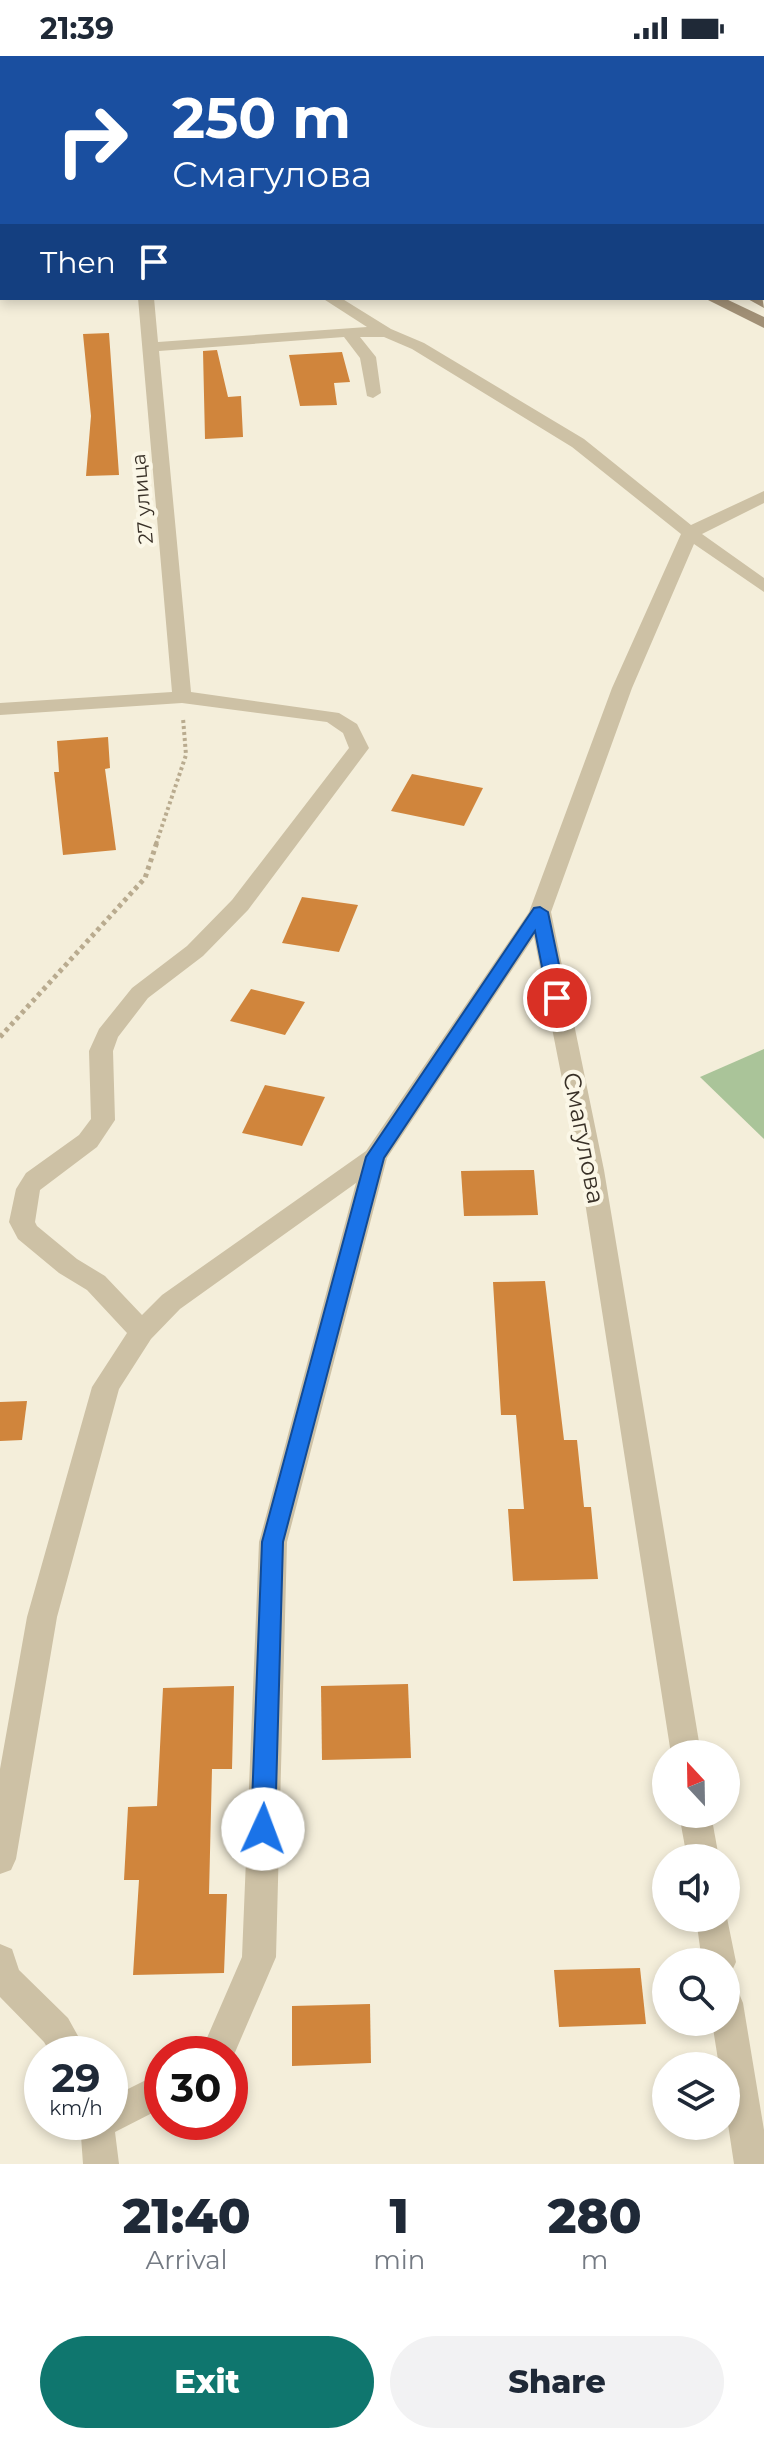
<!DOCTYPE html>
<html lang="en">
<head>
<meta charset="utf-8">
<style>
  body { margin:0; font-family:Montserrat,sans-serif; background:#f2f2f3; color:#1f2937; height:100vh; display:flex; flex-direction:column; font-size:30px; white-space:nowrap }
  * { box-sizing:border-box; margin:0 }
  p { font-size:26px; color:#747a83 }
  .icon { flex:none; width:44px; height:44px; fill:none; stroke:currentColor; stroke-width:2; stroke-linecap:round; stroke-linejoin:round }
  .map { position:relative; height:2108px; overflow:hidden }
  .side { display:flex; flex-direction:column; background:#fff; flex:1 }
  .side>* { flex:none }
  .guide { position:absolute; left:0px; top:0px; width:764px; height:244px; box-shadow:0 4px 12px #0003; background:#1a4fa0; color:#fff; overflow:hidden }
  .needle { width:52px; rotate:338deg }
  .tools { position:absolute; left:652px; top:1684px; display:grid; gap:16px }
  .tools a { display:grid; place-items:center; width:88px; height:88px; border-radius:50%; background:#fff; box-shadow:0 4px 12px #0003; font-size:40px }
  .speed { position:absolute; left:24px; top:1980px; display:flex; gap:16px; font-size:40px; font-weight:700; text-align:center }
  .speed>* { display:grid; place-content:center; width:104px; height:104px; border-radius:50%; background:#fff; box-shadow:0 4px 12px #0003; line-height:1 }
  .speed small { font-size:20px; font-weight:400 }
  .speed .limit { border:12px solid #d22; background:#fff; color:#111 }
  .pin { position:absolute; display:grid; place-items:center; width:68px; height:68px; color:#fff; margin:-34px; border:4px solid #fff; border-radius:50%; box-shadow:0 2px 8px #0007 }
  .me { position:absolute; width:88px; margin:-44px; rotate:2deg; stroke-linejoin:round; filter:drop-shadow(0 0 6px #0008) }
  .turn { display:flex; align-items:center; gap:28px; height:168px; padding:0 40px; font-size:36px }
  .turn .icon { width:104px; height:104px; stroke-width:2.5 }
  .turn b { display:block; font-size:56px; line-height:68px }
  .then { display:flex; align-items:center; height:76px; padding:0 40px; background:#0003; gap:16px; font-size:30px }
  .eta { display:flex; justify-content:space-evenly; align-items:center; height:136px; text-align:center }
  .eta b { font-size:48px; font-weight:800; line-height:56px }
  .button { display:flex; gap:16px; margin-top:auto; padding:16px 40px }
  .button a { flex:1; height:92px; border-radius:48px; background:#0f766e; color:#fff; font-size:32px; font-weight:800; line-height:92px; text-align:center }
  .button a+a { background:#f2f2f3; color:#1f2937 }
  .status { display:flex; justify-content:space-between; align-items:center; height:56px; padding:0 40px; background:#fff; direction:ltr }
  .status svg { height:22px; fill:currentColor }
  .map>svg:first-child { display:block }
  .green { fill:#aac499 }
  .building { fill:#d0853c }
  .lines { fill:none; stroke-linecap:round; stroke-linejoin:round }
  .path-far1 { stroke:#b9ab8f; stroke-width:4; stroke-dasharray:3 3; stroke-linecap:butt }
  .path { stroke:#b9ab8f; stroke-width:5; stroke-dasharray:4 4; stroke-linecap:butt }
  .lane { stroke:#cdc1a5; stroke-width:18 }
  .street { fill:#cdc1a5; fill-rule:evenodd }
  .secondary { fill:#a19076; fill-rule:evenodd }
  .route { fill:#1a73e8; stroke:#114b97; stroke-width:2 }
  .labels { text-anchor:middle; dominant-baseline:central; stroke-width:8; stroke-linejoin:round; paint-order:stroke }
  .far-street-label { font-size:20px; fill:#383027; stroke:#fbf7e7 }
  .street-label { font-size:24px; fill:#383027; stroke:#fbf7e7 }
</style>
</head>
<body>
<div class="status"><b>21:39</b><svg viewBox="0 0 49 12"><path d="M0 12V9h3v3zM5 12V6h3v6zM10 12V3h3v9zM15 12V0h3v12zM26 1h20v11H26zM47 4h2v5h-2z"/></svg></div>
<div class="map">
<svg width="764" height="2108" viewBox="0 0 764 2108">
  <rect width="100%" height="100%" fill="#f4eeda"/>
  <polygon class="green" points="764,993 764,1083 700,1021"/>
  <g class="building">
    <polygon points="109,277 119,419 86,420 91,360 83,278"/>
    <polygon points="217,294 228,341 241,340 243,381 205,383 203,295"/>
    <polygon points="342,296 350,326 334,327 337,349 300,350 289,299"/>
    <polygon points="108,681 110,712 105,713 116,794 63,799 54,716 59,716 57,685"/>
    <polygon points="412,718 483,732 464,770 391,755"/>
    <polygon points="302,841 358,849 339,896 282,887"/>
    <polygon points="251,933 305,946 285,979 230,965"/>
    <polygon points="265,1029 325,1041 302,1090 242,1077"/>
    <polygon points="534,1114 538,1159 464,1160 461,1115"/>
    <polygon points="545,1225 564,1384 577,1384 584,1451 591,1451 598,1523 513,1525 508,1453 524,1453 516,1359 501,1359 493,1226"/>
    <polygon points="27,1345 22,1384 0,1385 0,1346"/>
    <polygon points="408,1628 411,1702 322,1704 321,1630"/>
    <polygon points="234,1630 232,1713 212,1713 209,1838 227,1838 224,1917 133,1919 139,1824 124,1824 128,1751 157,1750 163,1632"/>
    <polygon points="640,1912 646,1968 559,1971 554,1914"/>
    <polygon points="370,1948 371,2007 292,2010 292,1950"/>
  </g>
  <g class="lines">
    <polyline class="path-far1" points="156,788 186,699 183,662"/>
    <polyline class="path" points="0,981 145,822 157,786"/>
    <polyline class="lane" points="251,2 259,0"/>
    <g class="street">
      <polygon points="0,0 16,0 2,2 0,6"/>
      <polygon points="409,0 425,0 426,2 410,2"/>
      <polygon points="632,0 647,0 648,2 633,2"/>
      <polygon points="764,11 764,19 762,20 762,12"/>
      <polygon points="762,49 764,50 764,58 762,57"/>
      <polygon points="0,66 2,67 2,75 0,75"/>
      <rect x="762" y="152" width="2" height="9"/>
      <path d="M138,242H154L158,286L367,271L322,242H341L391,273L424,287L584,383L691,469L764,435V447L702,478L764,522V536L694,488L632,632L551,856L604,1114L701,1698H671L580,1114L534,881L387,1102L287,1486L276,1901L230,2008V1998H200L242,1901L259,1486L356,1127L180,1253L151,1283L119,1333L57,1561L16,1803L11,1814L0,1818V1713L27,1561L92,1331L127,1277L87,1234L59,1217L18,1183L9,1166L16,1133L26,1117L79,1079L91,1063L89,995L99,973L132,932L187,890L232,844L349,692L343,677L327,666L182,647L0,659V647L172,636ZM344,281L360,302L367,340L373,342L381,337L376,301L360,281H384L412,293L572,391L681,478L612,632L529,856L366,1095L162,1239L142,1259L105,1220L77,1203L37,1170L35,1166L40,1134L97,1091L115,1064L113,995L118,981L148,942L203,900L248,854L369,692L357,668L339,657L191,636L159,295Z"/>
      <polygon points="679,1758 711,1758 719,1802 687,1802"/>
      <polygon points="726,1857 736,1906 731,1917 726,1919 726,1906 702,1906 696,1862 726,1862"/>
      <polygon points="0,1888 12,1893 19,1914 68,1962 88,1998 51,1998 44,1986 0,1941"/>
      <polygon points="726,1931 738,1935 743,1947 764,2074 764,2108 734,2108 726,2055 726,2010 719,2010 712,1966 726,1966"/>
      <polygon points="162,2016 162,2052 115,2076 119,2108 83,2108 80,2066 110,2066 110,2042"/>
    </g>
    <g class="secondary">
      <polygon points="216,0 231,0 232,2 217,2"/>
      <polygon points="762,240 764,252 746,242 762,242"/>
      <polygon points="704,242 724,242 764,261 764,272"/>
    </g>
  </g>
  <polygon class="route" points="540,851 548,856 566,942 557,948 548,942 535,875 384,1102 283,1486 275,1773 272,1781 263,1785 255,1781 251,1773 262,1486 366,1101 534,852"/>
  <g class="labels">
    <g class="far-street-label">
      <text transform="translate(142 443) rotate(-95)">27 улица</text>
    </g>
    <g class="street-label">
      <text transform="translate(584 1082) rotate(79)">Смагулова</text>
    </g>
  </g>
</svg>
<div class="tools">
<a><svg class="needle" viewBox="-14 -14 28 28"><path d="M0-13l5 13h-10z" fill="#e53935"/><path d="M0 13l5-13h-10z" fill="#747a83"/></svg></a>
<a><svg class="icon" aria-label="sound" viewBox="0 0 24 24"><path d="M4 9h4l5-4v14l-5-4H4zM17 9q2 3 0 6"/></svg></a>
<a><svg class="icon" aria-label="search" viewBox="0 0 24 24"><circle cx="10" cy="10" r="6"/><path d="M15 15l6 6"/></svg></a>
<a><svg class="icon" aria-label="layers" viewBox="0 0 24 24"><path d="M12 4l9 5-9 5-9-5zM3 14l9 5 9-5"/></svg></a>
</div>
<div class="speed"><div>29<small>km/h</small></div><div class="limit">30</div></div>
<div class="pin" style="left:557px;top:942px;background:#d93025"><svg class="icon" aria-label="arrive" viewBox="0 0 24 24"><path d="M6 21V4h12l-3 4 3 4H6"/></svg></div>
<svg class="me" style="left:263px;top:1773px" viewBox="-20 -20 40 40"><circle r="19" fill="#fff"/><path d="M0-13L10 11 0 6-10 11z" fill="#1a73e8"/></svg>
<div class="guide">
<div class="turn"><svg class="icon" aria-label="right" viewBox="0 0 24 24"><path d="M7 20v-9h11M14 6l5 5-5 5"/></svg><div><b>250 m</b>Смагулова</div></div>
<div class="then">Then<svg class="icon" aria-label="arrive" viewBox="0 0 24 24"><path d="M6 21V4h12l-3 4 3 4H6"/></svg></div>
</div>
</div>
<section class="side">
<div class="eta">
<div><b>21:40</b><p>Arrival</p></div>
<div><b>1</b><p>min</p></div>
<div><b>280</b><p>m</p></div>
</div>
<div class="button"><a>Exit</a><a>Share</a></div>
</section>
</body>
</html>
